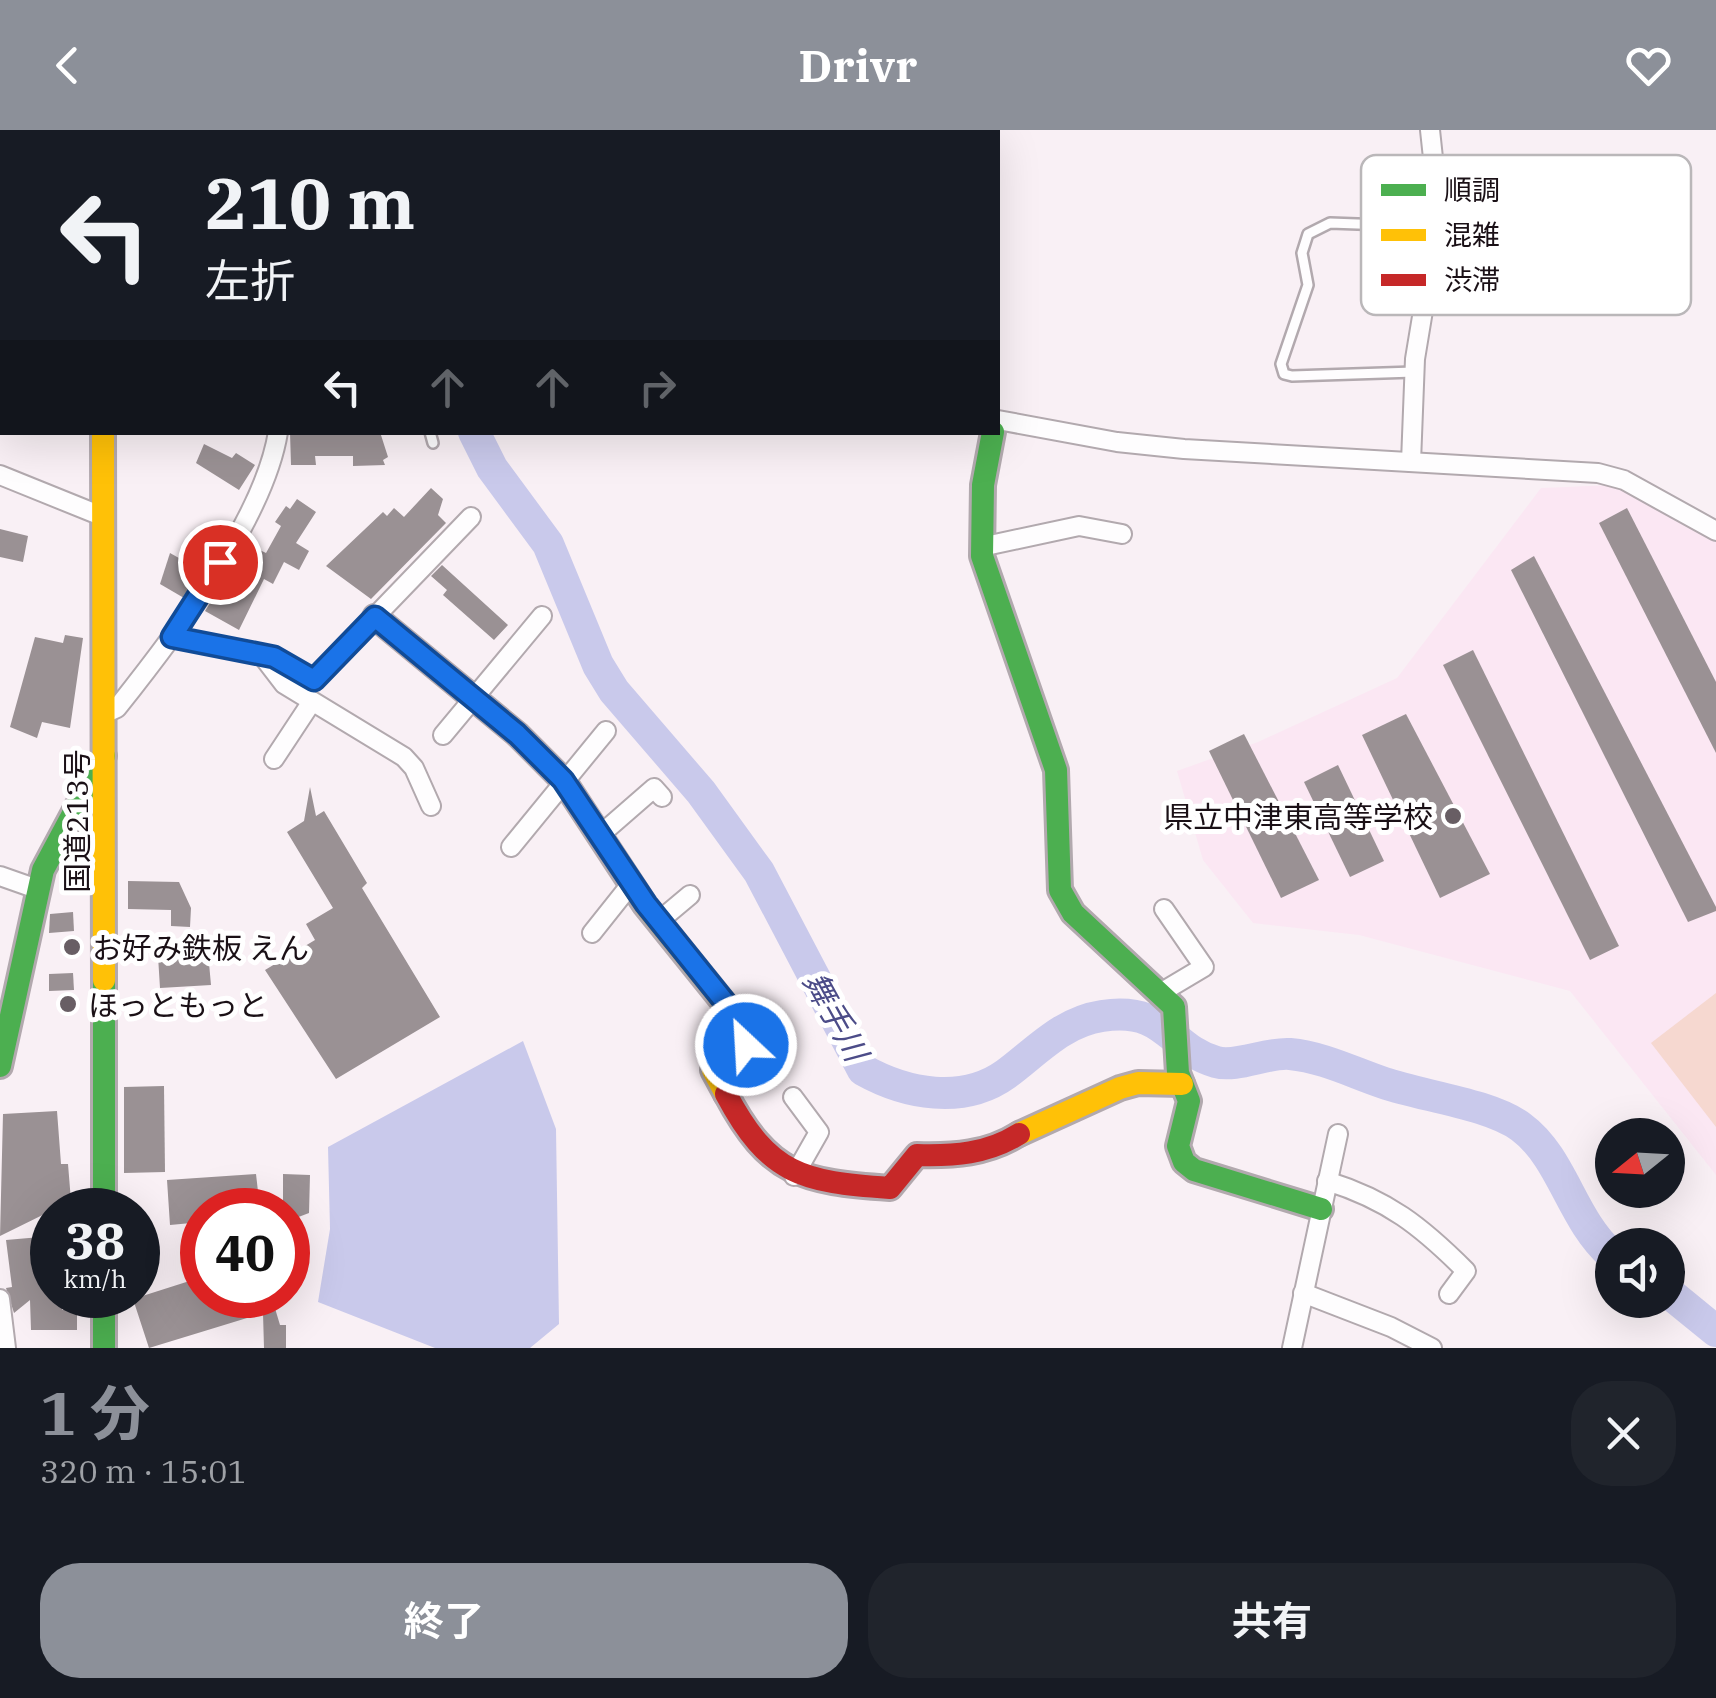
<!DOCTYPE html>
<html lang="ja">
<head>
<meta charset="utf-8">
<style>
  body { margin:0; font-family:"IBM Plex Serif","Noto Sans JP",serif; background:#20242c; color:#f1f3f6; height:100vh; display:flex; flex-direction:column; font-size:38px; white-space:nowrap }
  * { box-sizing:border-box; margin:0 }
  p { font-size:32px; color:#9ea1a6 }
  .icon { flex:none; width:55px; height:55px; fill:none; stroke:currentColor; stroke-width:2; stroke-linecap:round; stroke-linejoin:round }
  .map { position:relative; height:1218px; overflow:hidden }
  .panel { display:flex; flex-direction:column; background:#171b24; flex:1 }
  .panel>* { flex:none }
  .banner { position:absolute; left:0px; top:0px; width:1000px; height:305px; box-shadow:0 10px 40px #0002; background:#171b24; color:#f1f3f6; overflow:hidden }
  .needle { width:65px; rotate:252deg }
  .buttons { position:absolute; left:1595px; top:988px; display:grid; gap:20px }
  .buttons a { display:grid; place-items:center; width:90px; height:90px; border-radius:50%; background:#171b24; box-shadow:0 10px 40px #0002; font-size:50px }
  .speed { position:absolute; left:30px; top:1058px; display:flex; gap:20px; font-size:50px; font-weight:700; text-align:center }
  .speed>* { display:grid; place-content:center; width:130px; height:130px; border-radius:50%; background:#171b24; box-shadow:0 10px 40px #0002; line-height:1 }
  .speed small { font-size:25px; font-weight:400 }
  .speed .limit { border:15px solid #d22; background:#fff; color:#111 }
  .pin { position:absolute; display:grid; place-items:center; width:85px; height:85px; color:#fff; margin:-42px; border:5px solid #fff; border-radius:50%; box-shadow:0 2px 10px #0007 }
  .me { position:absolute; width:110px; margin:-55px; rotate:335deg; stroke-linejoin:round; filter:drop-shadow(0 0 8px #0008) }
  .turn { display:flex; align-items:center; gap:35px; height:210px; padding:0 40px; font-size:45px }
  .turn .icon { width:130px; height:130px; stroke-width:2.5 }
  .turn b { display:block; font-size:70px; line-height:85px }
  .lanes { display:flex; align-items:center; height:95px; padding:0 40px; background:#0003; justify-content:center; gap:50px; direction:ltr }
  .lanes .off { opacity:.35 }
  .round { display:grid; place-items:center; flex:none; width:105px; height:105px; border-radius:40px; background:#20242c }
  .head { display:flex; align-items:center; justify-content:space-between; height:170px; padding:0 40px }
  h1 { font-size:60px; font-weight:700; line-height:75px; color:#8c9099 }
  .cta { display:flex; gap:20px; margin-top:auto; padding:20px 40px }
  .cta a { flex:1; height:115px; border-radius:40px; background:#8c9099; color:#fff; font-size:40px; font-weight:700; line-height:115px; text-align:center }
  .cta a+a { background:#20242c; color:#f1f3f6 }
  header { display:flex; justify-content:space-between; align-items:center; height:130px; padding:0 40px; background:#8c9099; color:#fff; font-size:45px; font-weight:700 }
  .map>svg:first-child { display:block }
  .built { fill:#fbe7f3 }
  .green { fill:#f6d8d0 }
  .water { fill:#c9c9eb }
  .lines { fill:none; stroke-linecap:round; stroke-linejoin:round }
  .river { stroke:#c9c9eb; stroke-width:32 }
  .building { fill:#9a9194 }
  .lane-casing { stroke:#b2a9ae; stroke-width:14 }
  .street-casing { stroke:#b2a9ae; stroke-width:22 }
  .fast-casing { stroke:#b2a9ae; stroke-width:28 }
  .slow-casing { stroke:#b2a9ae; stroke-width:28 }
  .jam-casing { stroke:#b2a9ae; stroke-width:28 }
  .lane { stroke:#fefdfe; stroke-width:9 }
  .street { stroke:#fefdfe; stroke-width:18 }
  .fast { stroke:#4caf50; stroke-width:22 }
  .slow { stroke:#ffc107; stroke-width:22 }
  .jam { stroke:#c62828; stroke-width:22 }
  .route-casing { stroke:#114b97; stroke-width:25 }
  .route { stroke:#1a73e8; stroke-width:18 }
  .poi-dot { fill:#685e64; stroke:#fff; stroke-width:4 }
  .labels { text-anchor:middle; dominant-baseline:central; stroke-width:10; stroke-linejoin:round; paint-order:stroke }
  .poi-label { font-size:30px; fill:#1a1016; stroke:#fff; text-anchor:start }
  .street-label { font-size:30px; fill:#1a1016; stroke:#fff }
  .water-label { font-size:32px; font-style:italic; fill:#4c4c88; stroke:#fff }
  .key { fill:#fff; stroke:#bab7b9; stroke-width:2.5 }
  .key-label { font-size:28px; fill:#1a1016 }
</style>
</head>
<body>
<header><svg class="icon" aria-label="back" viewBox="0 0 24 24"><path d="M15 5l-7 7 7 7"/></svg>Drivr<svg class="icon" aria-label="heart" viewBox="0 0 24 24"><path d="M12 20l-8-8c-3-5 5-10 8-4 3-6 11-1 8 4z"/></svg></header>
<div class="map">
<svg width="1716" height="1218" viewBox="0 0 1716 1218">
  <rect width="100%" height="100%" fill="#f9f0f5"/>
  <polygon class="built" points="1615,355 1716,408 1716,1045 1570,861 1359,805 1253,793 1203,730 1177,641 1258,612 1397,548 1541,358"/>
  <polygon class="green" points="1716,863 1716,997 1651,913"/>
  <polygon class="water" points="523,911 556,999 559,1194 530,1218 435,1218 318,1172 330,1099 328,1017"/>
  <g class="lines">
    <g class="river">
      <polyline points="293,0 297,2"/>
      <path d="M474,302L492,338L548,414L598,535L614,561L701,662L759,742L863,940C906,964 963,975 1006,944C1037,921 1062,892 1102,886C1167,876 1169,919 1216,932C1237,938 1267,922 1290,924C1323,927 1354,943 1384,953C1422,966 1490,974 1521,997C1563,1028 1571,1089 1612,1125"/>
      <polyline points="1668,1162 1716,1201"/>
    </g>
  </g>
  <g class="building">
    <polygon points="290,302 380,302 388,327 383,330 385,335 353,336 353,326 315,326 316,335 291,335"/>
    <polygon points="204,314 232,328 236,323 255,335 239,360 196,333"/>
    <polygon points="431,358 443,369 438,385 446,393 371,469 326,436 383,382 387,386 394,378 404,387"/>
    <polygon points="297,369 316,382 296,413 309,421 299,440 284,432 273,454 264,449 239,500 205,481 247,414 266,423 281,396 275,392 286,376 290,379"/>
    <polygon points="1627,378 1716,552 1716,623 1599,393"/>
    <polygon points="0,399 28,406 23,432 0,427"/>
    <polygon points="170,423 202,441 184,468 160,454"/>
    <polygon points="1534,426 1716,777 1716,781 1688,792 1511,440"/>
    <polygon points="442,435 508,495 494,510 443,465 447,460 431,446"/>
    <polygon points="65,505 83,508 70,598 42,592 37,608 10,597 35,507 63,513"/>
    <polygon points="1473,520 1619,816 1590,830 1443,535"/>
    <polygon points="1406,584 1490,744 1440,768 1362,605"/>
    <polygon points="1244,604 1319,750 1281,768 1209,621"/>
    <polygon points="1338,635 1384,731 1350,747 1304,652"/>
    <polygon points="310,657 316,686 324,681 367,753 362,758 440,887 336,949 265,840 315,810 306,794 333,778 287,702 304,691"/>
    <polygon points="128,751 179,752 191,778 190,797 171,796 171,780 128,779"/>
    <polygon points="73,782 74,801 49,803 50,784"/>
    <polygon points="198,812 209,833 211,855 160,858 158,826 175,824"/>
    <polygon points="73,843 74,860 49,861 49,844"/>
    <polygon points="164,956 165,1042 124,1043 124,957"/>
    <polygon points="57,981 61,1034 68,1034 71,1071 0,1106 3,984"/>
    <polygon points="256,1044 260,1079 202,1080 202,1092 170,1095 167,1050"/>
    <polygon points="283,1044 310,1045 309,1083 288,1091 288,1080 283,1080"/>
    <polygon points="52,1106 52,1144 49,1144 52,1171 62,1171 62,1180 77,1180 77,1200 31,1200 30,1170 14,1183 6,1158 12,1157 6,1110"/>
    <polygon points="202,1147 202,1165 271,1165 280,1195 286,1195 286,1218 264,1218 263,1183 149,1218 133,1169"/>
  </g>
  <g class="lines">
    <defs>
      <g id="lane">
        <polyline points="1414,242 1292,246 1284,244 1281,234 1308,155 1302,123 1308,104 1330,93 1385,95 1437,83"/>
        <polyline points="430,302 433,313"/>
      </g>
      <g id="street">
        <polyline points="657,0 661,2"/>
        <polyline points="350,2 351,0"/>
        <polyline points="807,2 809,0"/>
        <polyline points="998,290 1117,312 1184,319 1598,343 1624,350 1716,401"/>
        <polyline points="1411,332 1415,229 1439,84 1430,0"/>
        <polyline points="0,345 104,387"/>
        <polyline points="981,417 1079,396 1122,404"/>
        <polyline points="173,507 274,527 314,550 471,387"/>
        <polyline points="261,524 284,554 404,627 414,638 431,676"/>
        <path d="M106,583L117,578C172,509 264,390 278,302"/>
        <polyline points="443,605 542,486"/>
        <polyline points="274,629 311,573"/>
        <polyline points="600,705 654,658 662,667"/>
        <polyline points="511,717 606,601"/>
        <polyline points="0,746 37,759"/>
        <polyline points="659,791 690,765"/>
        <polyline points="592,803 631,754"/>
        <polyline points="1162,862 1204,837 1164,779"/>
        <polyline points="793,967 819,1002 794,1046"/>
        <path d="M1327,1051C1388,1070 1421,1096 1466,1141L1449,1164"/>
        <polyline points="1303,1163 1391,1197 1432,1218"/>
        <polyline points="0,1169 6,1218"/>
        <polyline points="1292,1218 1338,1004"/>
      </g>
      <g id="fast">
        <polyline points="101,0 101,2"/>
        <polyline points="993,302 983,355 982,426 1056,640 1060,760 1073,783 1174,877 1178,943 1189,971 1178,1016 1184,1032 1194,1040 1321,1079"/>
        <polyline points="104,850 104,1080"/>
        <polyline points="0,936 43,740 104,626"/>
        <polyline points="104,1165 104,1218"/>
      </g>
      <g id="slow">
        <polyline points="103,302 104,850"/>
        <polyline points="375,487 517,604 563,650 645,775 745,899 744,921 713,940 726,964"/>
        <polyline points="1019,1004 1120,958 1138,953 1182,954"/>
      </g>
      <path id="jam" d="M726,964C769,1045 802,1052 890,1058L917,1025C954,1026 987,1024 1019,1004"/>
    </defs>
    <use href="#lane" class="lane-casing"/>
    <use href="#street" class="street-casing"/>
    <use href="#fast" class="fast-casing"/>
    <use href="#slow" class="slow-casing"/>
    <use href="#jam" class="jam-casing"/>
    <use href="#lane" class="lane"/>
    <use href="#street" class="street"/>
    <use href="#fast" class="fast"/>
    <use href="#slow" class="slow"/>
    <use href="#jam" class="jam"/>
  </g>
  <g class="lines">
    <defs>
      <polyline id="route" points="220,432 172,507 274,527 314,550 375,487 517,604 563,650 646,774 741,892 746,915"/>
    </defs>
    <use href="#route" class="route-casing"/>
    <use href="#route" class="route"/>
  </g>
  <g class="poi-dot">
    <circle cx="1453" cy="686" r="10"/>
    <circle cx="72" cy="817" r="10"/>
    <circle cx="68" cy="874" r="10"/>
  </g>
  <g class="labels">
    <g class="poi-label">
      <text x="1433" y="686" text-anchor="end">県立中津東高等学校</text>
      <text x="92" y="817">お好み鉄板 えん</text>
      <text x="88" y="874">ほっともっと</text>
    </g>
    <g class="street-label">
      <text transform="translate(76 691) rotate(-90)">国道213号</text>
    </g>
    <g class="water-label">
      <text transform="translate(836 886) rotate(61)">舞手川</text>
    </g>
  </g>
  <rect x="1361" y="25" width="330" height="160" rx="15" class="key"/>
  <rect x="1381" y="54" width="45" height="12" fill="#4caf50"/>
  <rect x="1381" y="99" width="45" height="12" fill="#ffc107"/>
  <rect x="1381" y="144" width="45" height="12" fill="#c62828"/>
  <g class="key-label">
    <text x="1444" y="70">順調</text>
    <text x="1444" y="115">混雑</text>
    <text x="1444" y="160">渋滞</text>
  </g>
</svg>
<div class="buttons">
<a><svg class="needle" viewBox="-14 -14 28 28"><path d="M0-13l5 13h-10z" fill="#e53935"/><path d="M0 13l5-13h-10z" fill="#9ea1a6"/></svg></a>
<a><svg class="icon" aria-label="sound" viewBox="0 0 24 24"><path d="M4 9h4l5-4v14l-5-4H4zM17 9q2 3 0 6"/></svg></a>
</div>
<div class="speed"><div>38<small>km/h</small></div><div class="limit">40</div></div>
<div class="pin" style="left:220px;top:432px;background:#d93025"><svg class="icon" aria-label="arrive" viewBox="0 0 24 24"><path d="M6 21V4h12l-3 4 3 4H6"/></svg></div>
<svg class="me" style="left:746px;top:915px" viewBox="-20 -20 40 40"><circle r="17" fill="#1a73e8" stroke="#fff" stroke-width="3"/><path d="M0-11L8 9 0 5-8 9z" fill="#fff"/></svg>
<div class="banner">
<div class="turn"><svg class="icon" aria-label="left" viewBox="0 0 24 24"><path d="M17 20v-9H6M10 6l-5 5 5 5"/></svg><div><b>210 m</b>左折</div></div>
<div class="lanes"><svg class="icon" aria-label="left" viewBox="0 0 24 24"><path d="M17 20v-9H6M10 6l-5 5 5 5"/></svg><svg class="icon off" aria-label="ahead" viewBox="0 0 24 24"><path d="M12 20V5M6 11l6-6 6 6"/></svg><svg class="icon off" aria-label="ahead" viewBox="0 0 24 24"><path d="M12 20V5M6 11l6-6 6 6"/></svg><svg class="icon off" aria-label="right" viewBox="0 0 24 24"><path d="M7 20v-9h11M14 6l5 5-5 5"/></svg></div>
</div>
</div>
<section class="panel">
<div class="head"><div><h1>1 分</h1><p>320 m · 15:01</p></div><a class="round"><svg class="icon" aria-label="close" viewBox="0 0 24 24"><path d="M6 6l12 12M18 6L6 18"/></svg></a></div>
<div class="cta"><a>終了</a><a>共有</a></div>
</section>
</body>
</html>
